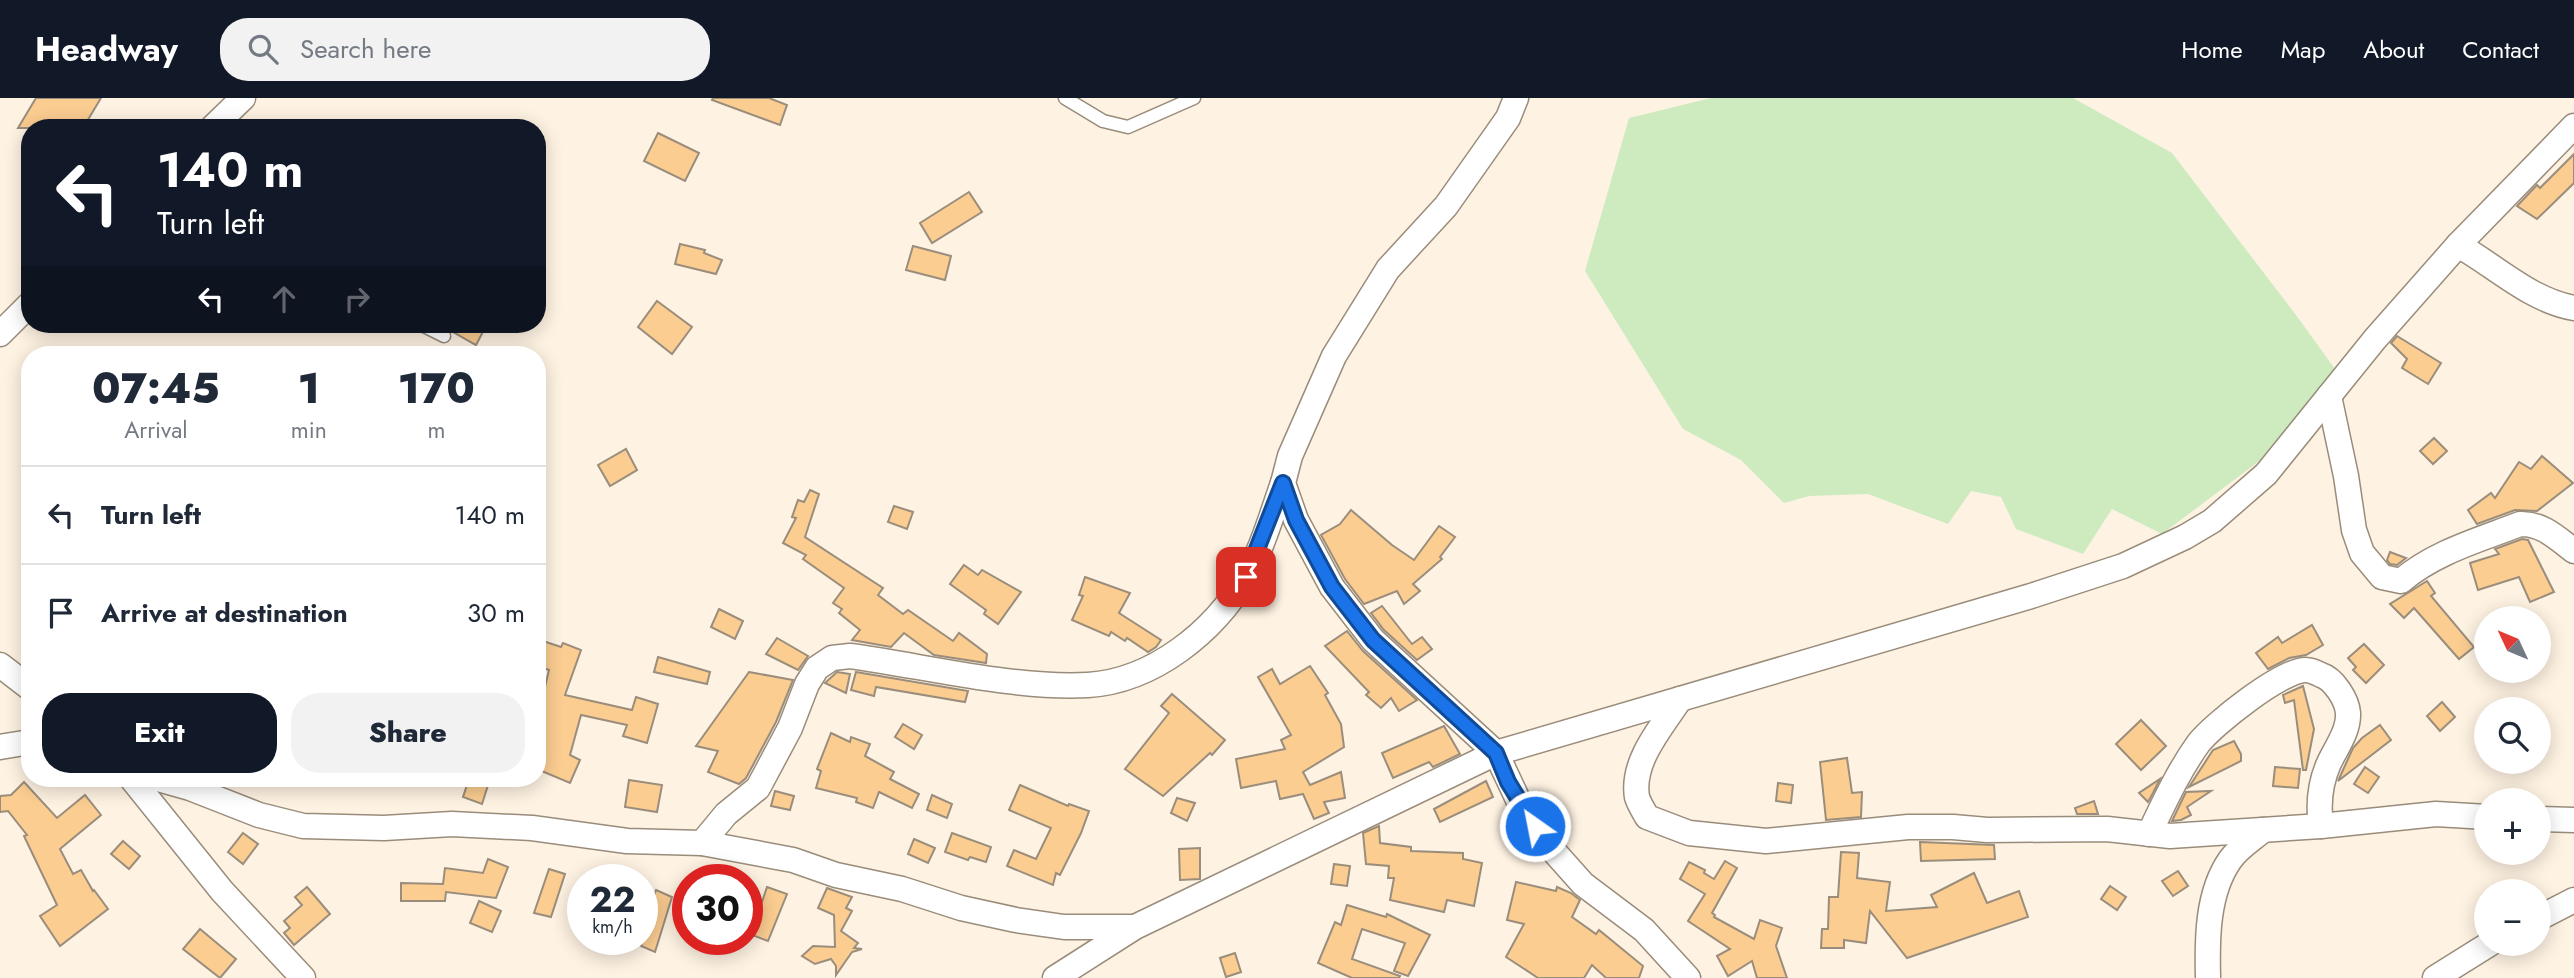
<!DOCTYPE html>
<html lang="en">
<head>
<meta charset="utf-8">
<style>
  body { margin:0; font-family:Jost,sans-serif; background:#f2f2f3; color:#1f2937; height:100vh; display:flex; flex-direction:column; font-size:26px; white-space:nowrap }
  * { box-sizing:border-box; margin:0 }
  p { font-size:23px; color:#747a83 }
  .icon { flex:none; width:38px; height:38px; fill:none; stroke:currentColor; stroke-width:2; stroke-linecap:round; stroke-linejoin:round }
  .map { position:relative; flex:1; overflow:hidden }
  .details { position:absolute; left:21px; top:248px; width:525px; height:441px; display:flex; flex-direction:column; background:#fff; border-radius:28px; box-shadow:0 4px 18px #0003 }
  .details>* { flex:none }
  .guide { position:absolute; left:21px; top:21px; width:525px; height:214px; border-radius:28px; box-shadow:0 4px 18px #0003; background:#111827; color:#fff; overflow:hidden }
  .needle { width:46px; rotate:314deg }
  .controls { position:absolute; left:2474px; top:508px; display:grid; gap:14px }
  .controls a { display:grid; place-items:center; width:77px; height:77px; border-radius:50%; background:#fff; box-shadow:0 4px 18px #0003; font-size:35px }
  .speed { position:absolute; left:567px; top:766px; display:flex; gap:14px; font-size:35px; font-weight:700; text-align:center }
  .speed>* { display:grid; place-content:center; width:91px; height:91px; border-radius:50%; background:#fff; box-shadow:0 4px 18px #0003; line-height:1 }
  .speed small { font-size:18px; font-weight:400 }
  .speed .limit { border:10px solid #d22; background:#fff; color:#111 }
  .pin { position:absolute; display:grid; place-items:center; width:60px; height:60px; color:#fff; margin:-30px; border-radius:14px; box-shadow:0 4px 10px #0006 }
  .me { position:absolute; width:77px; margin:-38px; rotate:327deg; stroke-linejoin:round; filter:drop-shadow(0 0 5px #0008) }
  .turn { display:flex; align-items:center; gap:24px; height:147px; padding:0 21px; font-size:32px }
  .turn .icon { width:91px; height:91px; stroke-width:2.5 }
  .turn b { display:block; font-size:49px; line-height:60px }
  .lanes { display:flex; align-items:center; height:66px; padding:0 21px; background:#0003; justify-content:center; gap:35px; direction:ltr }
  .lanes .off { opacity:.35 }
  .eta { display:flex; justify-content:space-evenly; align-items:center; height:119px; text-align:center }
  .eta b { font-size:42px; font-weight:800; line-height:49px }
  .button { display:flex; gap:14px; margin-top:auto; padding:14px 21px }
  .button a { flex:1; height:80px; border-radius:28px; background:#111827; color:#fff; font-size:28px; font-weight:800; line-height:80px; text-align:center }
  .button a+a { background:#f2f2f3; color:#1f2937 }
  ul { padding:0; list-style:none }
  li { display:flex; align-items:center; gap:21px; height:98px; padding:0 21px; border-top:2px solid #e0e1e3 }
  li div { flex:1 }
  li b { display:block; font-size:26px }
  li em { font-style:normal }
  header { display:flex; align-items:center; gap:42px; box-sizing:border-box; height:98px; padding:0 35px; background:#111827; color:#fff }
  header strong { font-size:33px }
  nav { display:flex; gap:38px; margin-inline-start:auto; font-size:24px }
  .search { width:490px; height:63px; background:#f2f2f3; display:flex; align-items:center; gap:18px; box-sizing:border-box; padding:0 24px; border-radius:28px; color:#747a83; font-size:26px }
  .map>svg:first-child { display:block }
  .green { fill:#ceebc0 }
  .building { fill:#fbcd91; stroke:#9b8d7c; stroke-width:2 }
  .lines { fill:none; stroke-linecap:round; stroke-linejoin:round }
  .service-casing { stroke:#9a8c7a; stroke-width:15 }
  .minor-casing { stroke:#9a8c7a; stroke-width:27 }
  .service { stroke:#fff; stroke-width:12 }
  .minor { stroke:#fff; stroke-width:24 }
  .route-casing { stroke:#114b97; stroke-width:18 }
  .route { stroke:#1a73e8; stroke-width:12 }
</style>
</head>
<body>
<header>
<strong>Headway</strong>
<div class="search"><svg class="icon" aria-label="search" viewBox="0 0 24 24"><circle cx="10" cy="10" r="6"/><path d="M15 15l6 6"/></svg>Search here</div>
<nav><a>Home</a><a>Map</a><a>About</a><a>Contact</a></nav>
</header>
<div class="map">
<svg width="2574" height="880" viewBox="0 0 2574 880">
  <rect width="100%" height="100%" fill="#fef2e2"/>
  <polygon class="green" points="1711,0 2073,0 2172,55 2296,217 2335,271 2274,352 2162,436 2112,411 2083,456 2016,431 2001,399 1971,393 1948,426 1868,396 1809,398 1784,405 1741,362 1683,331 1585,173 1629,20"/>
  <g class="building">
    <polygon points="36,0 101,0 83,30 18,30"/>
    <polygon points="713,0 769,0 787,7 780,27 712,2"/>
    <polygon points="658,35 699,55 685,83 644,63"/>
    <polygon points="2574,56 2574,85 2537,121 2517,108 2537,87 2540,90"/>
    <polygon points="969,94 982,114 932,145 920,125"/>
    <polygon points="680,146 705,152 704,155 722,162 716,176 675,166"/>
    <polygon points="913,148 951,158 945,182 906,172"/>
    <polygon points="657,203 692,229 672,256 638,229"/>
    <polygon points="439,226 487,226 476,247"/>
    <polygon points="2397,238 2441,265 2428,286 2402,270 2407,261 2391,245"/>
    <polygon points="2434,340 2447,353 2433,366 2420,353"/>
    <polygon points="626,351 637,372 610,388 598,367"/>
    <polygon points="2542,358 2573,385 2537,413 2515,412 2477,426 2468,412 2491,395 2495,400 2519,364 2531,371"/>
    <polygon points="810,392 819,396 805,439 883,490 878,497 903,516 908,512 953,543 959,535 987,556 986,565 934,557 904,535 891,549 852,542 860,532 839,515 842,511 833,505 844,490 803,461 806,457 783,445 796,420 792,419 798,402 804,404"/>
    <polygon points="894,408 913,414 907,431 888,424"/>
    <polygon points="1351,412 1392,447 1414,462 1439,428 1455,439 1440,459 1442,461 1413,486 1420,493 1404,506 1397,493 1364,506 1345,481 1321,437 1340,426"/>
    <polygon points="2522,441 2528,442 2554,494 2530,504 2519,479 2478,492 2470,465 2499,456 2495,451"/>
    <polygon points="2390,454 2406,460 2397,467 2390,466 2387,462"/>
    <polygon points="964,467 978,477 982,472 1021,494 998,526 984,516 986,512 950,486"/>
    <polygon points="1085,479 1130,495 1119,515 1161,542 1156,549 1148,554 1127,540 1125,543 1111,534 1109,538 1072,522 1083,498 1079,497"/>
    <polygon points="2427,483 2435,495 2431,498 2474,549 2459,561 2414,510 2404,520 2390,506"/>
    <polygon points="1382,508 1412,546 1422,539 1432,551 1417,562 1384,532 1371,515"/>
    <polygon points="719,511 743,523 735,541 711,529"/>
    <polygon points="2312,527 2323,547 2306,557 2289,560 2268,571 2256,555 2278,539 2282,545"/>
    <polygon points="1347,533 1363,553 1417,602 1399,613 1391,600 1381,610 1366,597 1369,594 1325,548"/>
    <polygon points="777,540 808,558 798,572 766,556"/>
    <polygon points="537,541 561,549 563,545 581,552 565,597 632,612 636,599 658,606 647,645 623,638 627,627 581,617 570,657 580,662 570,685 537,671 537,623 549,572 537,568"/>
    <polygon points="2364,546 2384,567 2366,585 2353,572 2356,569 2348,560"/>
    <polygon points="658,559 710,574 707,586 654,574"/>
    <polygon points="1310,568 1328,595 1325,597 1341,626 1344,649 1303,674 1310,687 1341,674 1345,700 1324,704 1329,715 1314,721 1303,696 1280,701 1276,683 1241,690 1236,661 1285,651 1281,642 1291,637 1258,579 1272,571 1280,586"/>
    <polygon points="749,574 793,582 776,624 746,680 739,686 708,674 718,653 696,648"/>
    <polygon points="837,574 850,576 846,595 825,585"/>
    <polygon points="856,574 968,593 965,604 876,589 874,598 851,592"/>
    <polygon points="2303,588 2314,631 2306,672 2303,672 2294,602 2285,605 2283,597"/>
    <polygon points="1172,596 1225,642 1212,657 1210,655 1163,698 1125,671 1169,615 1161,608"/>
    <polygon points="2442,604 2455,619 2440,633 2427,618"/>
    <polygon points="2141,622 2166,648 2141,672 2116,646"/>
    <polygon points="903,626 922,637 914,651 895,639"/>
    <polygon points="2380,627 2391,642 2338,683 2353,650 2362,640"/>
    <polygon points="1444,628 1460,656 1433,669 1429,664 1393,680 1382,655"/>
    <polygon points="831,635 850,644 851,639 870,646 865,658 894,674 890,681 919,696 912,710 879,694 873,710 856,704 857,700 816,690 821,673 817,671"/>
    <polygon points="2234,643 2241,656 2241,663 2189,689 2213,652"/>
    <polygon points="1847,660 1852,695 1862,694 1861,719 1826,722 1820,664"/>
    <polygon points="2275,669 2300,671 2298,690 2273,688"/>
    <polygon points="2365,669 2379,679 2368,695 2354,686"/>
    <polygon points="469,681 490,681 482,706 463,699"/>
    <polygon points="2160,681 2153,695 2148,704 2139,695"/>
    <polygon points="629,682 662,687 657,714 625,709"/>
    <polygon points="1486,683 1493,699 1440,724 1434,711"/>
    <polygon points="24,684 57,720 85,697 101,717 60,751 73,776 81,772 93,793 94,792 108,811 60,848 40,818 57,807 24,738 27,737 8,713 0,714 0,698 11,697"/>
    <polygon points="1778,685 1793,687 1791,705 1776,703"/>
    <polygon points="1020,687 1068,708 1069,706 1089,713 1081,735 1060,777 1056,775 1053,787 1007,768 1014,752 1036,761 1051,730 1009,712"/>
    <polygon points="775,693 794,698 790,712 771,708"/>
    <polygon points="2211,693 2187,709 2191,717 2181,722 2172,723 2186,694"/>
    <polygon points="932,697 952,706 947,720 927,712"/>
    <polygon points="1177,700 1195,705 1187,723 1171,715"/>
    <polygon points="2094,703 2098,716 2077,716 2075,710"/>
    <polygon points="1379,728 1380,745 1411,749 1411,753 1463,755 1463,761 1482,765 1474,808 1447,802 1444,814 1390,802 1394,780 1388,780 1389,768 1366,766 1363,735"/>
    <polygon points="243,735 258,746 243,766 228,754"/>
    <polygon points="952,735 991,749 986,764 970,759 968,762 945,754"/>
    <polygon points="914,741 935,750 928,765 908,756"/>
    <polygon points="123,743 140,758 129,771 111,756"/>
    <polygon points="1920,744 1994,747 1995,761 1921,763"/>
    <polygon points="1200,750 1200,781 1180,782 1179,751"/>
    <polygon points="1841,754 1859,755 1857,780 1890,784 1886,813 1937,809 1931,797 1974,775 1987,805 2019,793 2028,819 1907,860 1870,813 1866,845 1844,842 1844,850 1821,850 1822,831 1828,831 1829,799 1838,799"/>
    <polygon points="488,761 508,769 496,800 446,794 445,803 401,803 401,785 443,786 445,770 483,775"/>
    <polygon points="1725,763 1737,770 1712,815 1715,817 1714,819 1754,841 1760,822 1782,830 1776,848 1787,880 1757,880 1752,863 1728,878 1717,858 1730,851 1688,823 1705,796 1680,781 1689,764 1705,772 1704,775 1714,781"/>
    <polygon points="1334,766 1350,768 1347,788 1331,786"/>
    <polygon points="549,771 565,776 551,819 534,815"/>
    <polygon points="2178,773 2188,788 2173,798 2162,783"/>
    <polygon points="1516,784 1556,793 1557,789 1571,795 1580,802 1572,819 1596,836 1599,832 1643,868 1639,880 1606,880 1592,867 1584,880 1538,880 1506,859 1524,826 1507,822"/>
    <polygon points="2110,788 2126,799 2117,812 2101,801"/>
    <polygon points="307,789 330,816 294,847 284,835 290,830 284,823 302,807 295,799"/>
    <polygon points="767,789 787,796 768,843 747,835 747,795 762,804"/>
    <polygon points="827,790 852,799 846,810 852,813 841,833 858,845 854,850 862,851 852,854 836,877 836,868 831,861 815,866 802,858 813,848 835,849 834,817 818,810"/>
    <polygon points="656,792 672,799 655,854 641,848 654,813 649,812"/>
    <polygon points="479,803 501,813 492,834 470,825"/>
    <polygon points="1347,807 1386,819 1387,816 1430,837 1408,878 1394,873 1405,845 1362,831 1352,861 1400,878 1399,880 1352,880 1318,865 1335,824 1341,827"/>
    <polygon points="200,831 236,861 220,880 183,851"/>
    <polygon points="1235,855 1241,874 1226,879 1220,860"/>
  </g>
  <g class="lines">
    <defs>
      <g id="service">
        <polyline points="1065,0 1103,23 1128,29 1194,0"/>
        <polyline points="420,226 444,238"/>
      </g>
      <g id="minor">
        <polyline points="1516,0 1508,20 1446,108 1388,171 1334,258 1290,358 1283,385 1296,422 1332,489 1373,542 1496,655 1521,708 1550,749 1583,786 1644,832 1688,880"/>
        <polyline points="212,30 243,0"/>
        <path d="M2458,147C2497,169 2530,202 2574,210"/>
        <polyline points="0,236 30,206"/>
        <path d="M2329,298L2346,378L2354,432L2362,455L2382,479L2401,483C2435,454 2479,442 2520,426C2542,425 2557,440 2574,453"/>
        <polyline points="0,567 30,590"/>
        <path d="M1680,601C1662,629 1631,663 1637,699C1639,706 1644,713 1647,719L1689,735L1766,743L1908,729H1953L1987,732L2107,731L2170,738L2321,728L2436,716L2487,719"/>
        <polyline points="0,649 30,644"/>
        <polyline points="132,681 222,793 303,880"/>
        <polyline points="158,681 190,690 259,717 303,728 384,730 452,726 532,730 627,743 702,745 793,762 836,777 902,791 961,810 1016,822 1064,829 1134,829"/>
        <polyline points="2539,721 2574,722"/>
        <path d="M2149,736C2164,705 2178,674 2198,646C2212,627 2283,571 2306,572C2311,572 2317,575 2321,577C2334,581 2347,602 2348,615C2349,633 2336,650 2329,665C2320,685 2318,707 2321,728"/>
        <path d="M702,745L726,716L758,690L790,630L807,586L817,570L832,560L850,558C924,568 1014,591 1088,587C1153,583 1214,534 1246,479C1262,451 1272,416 1283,385"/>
        <polyline points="2539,820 2574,802"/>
        <polyline points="1055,880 1135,829 1496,655 2031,498 2123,468 2185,439 2212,423 2266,376 2375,241 2458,147 2574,28"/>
        <path d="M2208,880C2207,841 2207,795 2230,762C2238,750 2253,741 2263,732"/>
        <polyline points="2435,880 2491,845"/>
      </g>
    </defs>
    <use href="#service" class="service-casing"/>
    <use href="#minor" class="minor-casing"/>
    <use href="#service" class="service"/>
    <use href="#minor" class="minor"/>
  </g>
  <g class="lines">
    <defs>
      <polyline id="route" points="1246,479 1283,385 1296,422 1332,489 1373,542 1496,655 1508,684 1535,728"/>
    </defs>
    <use href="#route" class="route-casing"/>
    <use href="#route" class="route"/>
  </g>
</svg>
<div class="controls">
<a><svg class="needle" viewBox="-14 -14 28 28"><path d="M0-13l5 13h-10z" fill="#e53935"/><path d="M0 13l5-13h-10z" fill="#747a83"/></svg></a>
<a><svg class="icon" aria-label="search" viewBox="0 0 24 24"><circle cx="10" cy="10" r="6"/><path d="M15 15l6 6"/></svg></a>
<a>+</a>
<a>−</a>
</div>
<div class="speed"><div>22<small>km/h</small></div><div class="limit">30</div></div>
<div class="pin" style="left:1246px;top:479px;background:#d93025"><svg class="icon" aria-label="arrive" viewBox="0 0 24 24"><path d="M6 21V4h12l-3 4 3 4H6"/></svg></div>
<svg class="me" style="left:1535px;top:728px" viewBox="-20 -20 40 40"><circle r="17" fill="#1a73e8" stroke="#fff" stroke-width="3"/><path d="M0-11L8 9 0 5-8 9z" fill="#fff"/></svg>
<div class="guide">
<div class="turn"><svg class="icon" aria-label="left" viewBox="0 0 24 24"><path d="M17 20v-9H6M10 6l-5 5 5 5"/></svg><div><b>140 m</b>Turn left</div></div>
<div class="lanes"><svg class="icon" aria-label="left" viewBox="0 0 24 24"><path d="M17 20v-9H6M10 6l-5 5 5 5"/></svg><svg class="icon off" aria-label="ahead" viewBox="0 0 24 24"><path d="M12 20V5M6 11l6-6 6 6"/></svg><svg class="icon off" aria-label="right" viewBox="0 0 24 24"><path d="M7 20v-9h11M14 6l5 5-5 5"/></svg></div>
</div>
<section class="details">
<div class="eta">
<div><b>07:45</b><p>Arrival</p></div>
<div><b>1</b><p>min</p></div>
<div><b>170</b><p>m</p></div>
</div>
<ul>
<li><svg class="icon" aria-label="left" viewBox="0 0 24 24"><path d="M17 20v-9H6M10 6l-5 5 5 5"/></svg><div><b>Turn left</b></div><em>140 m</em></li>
<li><svg class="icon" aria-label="arrive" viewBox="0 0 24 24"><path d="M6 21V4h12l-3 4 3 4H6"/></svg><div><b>Arrive at destination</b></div><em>30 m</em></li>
</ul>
<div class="button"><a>Exit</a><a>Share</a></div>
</section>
</div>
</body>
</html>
